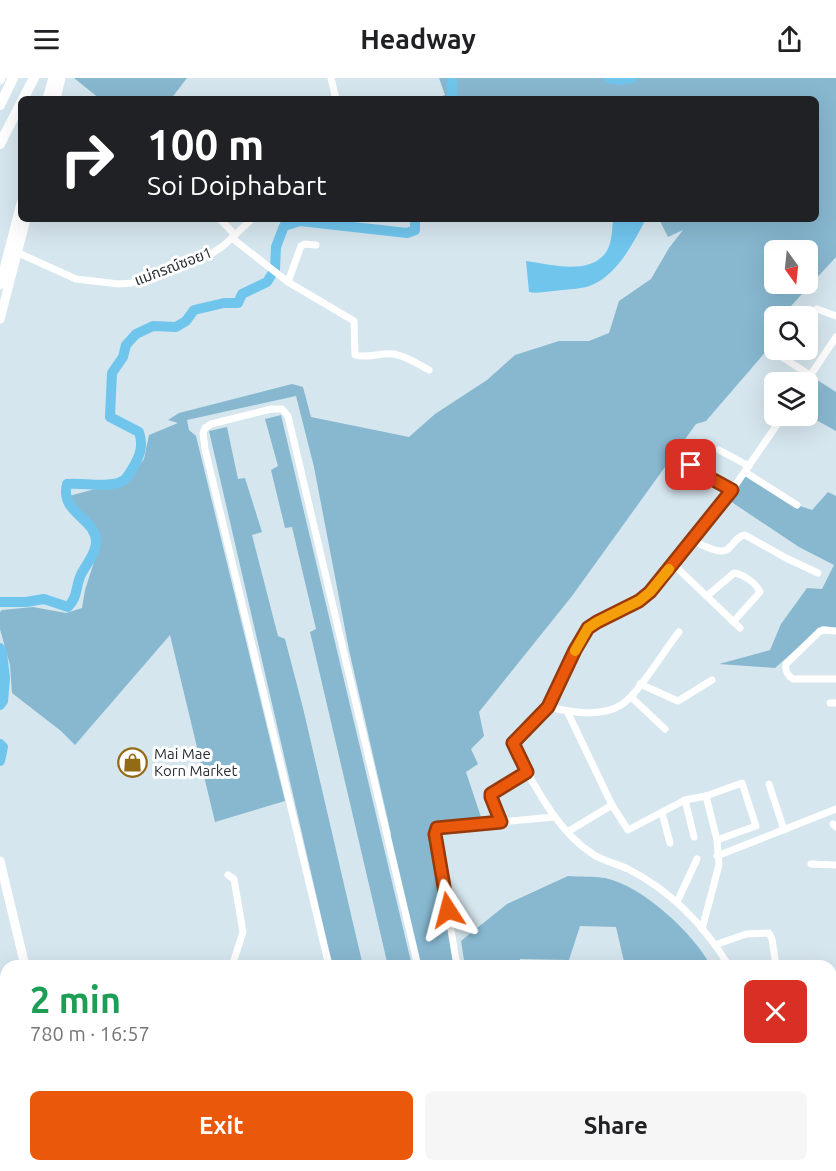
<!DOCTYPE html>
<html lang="en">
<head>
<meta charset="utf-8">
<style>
  body { margin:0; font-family:Ubuntu,"Noto Sans Thai",sans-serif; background:#f6f6f6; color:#202124; height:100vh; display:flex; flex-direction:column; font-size:22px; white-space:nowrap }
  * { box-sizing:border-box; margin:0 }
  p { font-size:20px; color:#757577 }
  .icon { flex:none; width:33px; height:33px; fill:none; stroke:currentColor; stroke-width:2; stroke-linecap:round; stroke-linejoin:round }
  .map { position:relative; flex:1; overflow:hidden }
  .drawer { position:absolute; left:0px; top:882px; width:837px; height:212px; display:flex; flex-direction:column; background:#fff; border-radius:18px 18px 0 0; box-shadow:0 6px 24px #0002 }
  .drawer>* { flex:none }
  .banner { position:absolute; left:18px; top:18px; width:801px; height:126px; border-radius:9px; box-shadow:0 6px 24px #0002; background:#202124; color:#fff; overflow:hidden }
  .needle { width:39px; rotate:165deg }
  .fabs { position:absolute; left:764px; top:162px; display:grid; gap:12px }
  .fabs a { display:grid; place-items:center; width:54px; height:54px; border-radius:9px; background:#fff; box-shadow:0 6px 24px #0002; font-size:30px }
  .pin { position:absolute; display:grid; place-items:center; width:51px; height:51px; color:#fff; margin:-26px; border-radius:12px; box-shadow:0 3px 9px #0006 }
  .me { position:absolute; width:66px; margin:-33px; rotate:351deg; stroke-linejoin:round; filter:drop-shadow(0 0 4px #0008) }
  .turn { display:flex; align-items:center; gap:21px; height:126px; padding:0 30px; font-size:27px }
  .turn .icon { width:78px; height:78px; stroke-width:2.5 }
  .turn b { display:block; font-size:42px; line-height:51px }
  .round { display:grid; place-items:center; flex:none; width:63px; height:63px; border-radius:9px; background:#f6f6f6 }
  .overview { display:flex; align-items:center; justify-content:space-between; height:102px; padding:0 30px }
  h1 { font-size:36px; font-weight:700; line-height:45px; color:#1e9e55 }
  .action { display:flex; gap:12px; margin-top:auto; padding:12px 30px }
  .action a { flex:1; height:69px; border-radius:9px; background:#ea580c; color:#fff; font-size:24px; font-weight:700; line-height:69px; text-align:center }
  .action a+a { background:#f6f6f6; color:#202124 }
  header { display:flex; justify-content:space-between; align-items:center; height:78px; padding:0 30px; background:#fff; font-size:27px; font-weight:700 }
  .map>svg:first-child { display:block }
  .green { fill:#87b8d0; fill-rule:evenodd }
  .water { fill:#70c5ed }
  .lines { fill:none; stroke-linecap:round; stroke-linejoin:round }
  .stream { stroke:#70c5ed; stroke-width:1.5 }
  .river { stroke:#70c5ed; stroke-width:10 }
  .minor { stroke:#fff; stroke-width:7 }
  .tertiary { stroke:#fff; stroke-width:8 }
  .secondary { stroke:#fff; stroke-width:9 }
  .primary { stroke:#fff; stroke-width:10 }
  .route-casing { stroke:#983908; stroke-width:15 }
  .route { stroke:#ea580c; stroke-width:10 }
  .slow { stroke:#f59e0b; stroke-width:10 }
  .labels { text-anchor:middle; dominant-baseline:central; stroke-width:6; stroke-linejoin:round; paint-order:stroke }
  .street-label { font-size:15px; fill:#2b3134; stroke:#fff }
  .poi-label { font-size:15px; fill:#2b3134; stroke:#fff; text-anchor:start }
</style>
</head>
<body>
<header><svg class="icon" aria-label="menu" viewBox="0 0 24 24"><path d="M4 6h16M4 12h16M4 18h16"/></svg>Headway<svg class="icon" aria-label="share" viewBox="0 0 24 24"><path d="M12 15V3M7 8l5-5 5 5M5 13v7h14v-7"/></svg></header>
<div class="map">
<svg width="836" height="1093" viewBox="0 0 836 1093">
  <rect width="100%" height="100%" fill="#d6e6ee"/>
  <g class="green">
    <polygon points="74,0 187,0 171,21 100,21"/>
    <path d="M439,0H836V179L791,228L787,238H774V272H776L775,276L769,270L706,343L696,346L572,518L479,634L484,658L471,671L478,686L466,694L482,742L434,754L457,888H418L387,759L391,756L349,572L314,389L296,318L187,342L189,352L196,358L285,723L215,744L170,557L75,667L61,653L12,615L10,587L0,551V534L2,532L33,529L66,535L82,530L85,512L101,462L69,418L114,406H126L144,381L149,357L178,345L168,342L179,335L292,306L303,309L311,339L409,359L435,336L487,302L515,277L559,263H589L609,255L619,223L651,201L669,170L683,152L668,159L659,141H816V21H432L445,17ZM774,172H807V206H774Z"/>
    <polygon points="811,298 836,314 836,353 807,337 807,304"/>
    <polygon points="281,337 412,888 388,888 310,554 316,551 292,449 285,450 271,392 278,388 265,341"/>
    <polygon points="227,349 238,401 245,400 262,454 252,457 278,558 285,561 303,630 363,888 333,888 328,868 209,353"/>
    <polygon points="747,396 797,427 812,432 828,414 836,418 836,550 822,548 775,590 719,586 770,572 781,546 807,510 822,511 834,487 799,469 727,421"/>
    <path d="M568,798C580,799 593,798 605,800C643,808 693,855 711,888H625L616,849L580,848L569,882L520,881L519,888H465L461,863L507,826Z"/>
    <polygon points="831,1037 836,1041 836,1093 438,1093 436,1088 831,1088"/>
    <polygon points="312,1088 360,1088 362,1093 312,1093"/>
  </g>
  <path class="water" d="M613,141H646C633,165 619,194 594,206C584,211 572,211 562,212C551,213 539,216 529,214L526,183C549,186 585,197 604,177C612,168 612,153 613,141Z"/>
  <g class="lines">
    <polyline class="stream" points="0,971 6,970"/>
    <g class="river">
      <polyline points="452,0 452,21"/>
      <polyline points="609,0 619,2 632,0"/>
      <path d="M0,524H26L44,521L68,529C78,518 75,512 80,499C84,488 94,480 96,466C98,440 59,436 67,406C82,404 112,411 124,402C128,399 132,391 135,386C141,375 143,366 139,354L110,339L112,295L123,279L126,267L136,256L153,248L176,249L186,243L194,232L224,225H238L242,216L267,204L275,191L276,169L284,148L300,143L407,155L415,152V141"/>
      <polyline points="0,570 2,574 5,600 3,623 0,627"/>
      <polyline points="0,666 3,669 0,683"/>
    </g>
    <g class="minor">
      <polyline points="331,0 336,21"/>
      <polyline points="220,141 235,157"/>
      <polyline points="232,160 288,204 301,168 305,166 316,167"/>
      <polyline points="14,173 76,201 119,206 131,205 208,178 223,168 252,141"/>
      <path d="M288,204L354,243L355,277C368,281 381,274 394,276C406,278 418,286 429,292"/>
      <polyline points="817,231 836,238"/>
      <polyline points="779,277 811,298"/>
      <polyline points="806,304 836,259"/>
      <polyline points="719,372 749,388"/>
      <polyline points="691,387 732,412"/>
      <polyline points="745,394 797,427"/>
      <path d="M692,462C700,466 712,473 721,473C732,474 734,458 745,457L786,480L818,495"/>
      <polyline points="673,486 740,550"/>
      <path d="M707,518L734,495C743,496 756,505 760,514L733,544"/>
      <path d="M836,553L825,552L820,553L786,586C785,593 787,597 793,601H836"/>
      <polyline points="640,606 678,623 712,602"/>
      <polyline points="631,619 665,651"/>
      <polyline points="830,625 836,625"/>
      <path d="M548,629C570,634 600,640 621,627C637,618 665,571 679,554"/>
      <polyline points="567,633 612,727 628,752 685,722 706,718 742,705 756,748 717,762"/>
      <polyline points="769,706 784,752"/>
      <polyline points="685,722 694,759"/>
      <polyline points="662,735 670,765"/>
      <polyline points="500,744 491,719 491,716 527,694"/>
      <polyline points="833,746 836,749"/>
      <polyline points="569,753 612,727"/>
      <polyline points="717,778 836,731"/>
      <polyline points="811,786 836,787"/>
      <polyline points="228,797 234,801 243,854 232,888"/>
      <polyline points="677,824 697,781"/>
      <polyline points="702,851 719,787 717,762 706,718"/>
      <polyline points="715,867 746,856 769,855 772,861 776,888"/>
      <polyline points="329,888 205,371 203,355 205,350 211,346 271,331 282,331 288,338 418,888"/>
      <polyline points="457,888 435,756 437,750 554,739"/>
      <path d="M729,888C704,847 671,813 628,791C617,786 604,783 594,777C557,753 536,710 515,672L514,665L548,629L575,572L588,550L597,544L639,523L650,514L732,412L783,338"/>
      <polyline points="831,910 836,906"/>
      <polyline points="831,1012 836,1006"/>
      <polyline points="831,1036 836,1039"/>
      <polyline points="290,1088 291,1093"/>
    </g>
    <polyline class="tertiary" points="242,1093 253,1088"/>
    <g class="secondary">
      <polyline points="0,2 1,0"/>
      <polyline points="47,21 53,0"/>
      <polyline points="56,21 61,0"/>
      <polyline points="0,207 21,125"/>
      <polyline points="0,241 26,141"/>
      <polyline points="0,783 25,888"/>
      <polyline points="74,1088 75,1093"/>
    </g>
    <g class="primary">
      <polyline points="23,21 34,0"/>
      <polyline points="0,27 13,0"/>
      <polyline points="0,66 21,25"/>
    </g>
  </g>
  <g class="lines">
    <defs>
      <polyline id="route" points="448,832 435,756 437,750 501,744 491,719 491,716 527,694 513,665 548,629 575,572 588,550 597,544 639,523 650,514 732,412 699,394 691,387"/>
    </defs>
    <use href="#route" class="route-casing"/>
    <use href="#route" class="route"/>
    <polyline class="slow" points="575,573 588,550 597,544 639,523 650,514 669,491"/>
  </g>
  <defs>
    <symbol id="shop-ring" viewBox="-11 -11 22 22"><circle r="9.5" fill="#fff" stroke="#946b15" stroke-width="1.5"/><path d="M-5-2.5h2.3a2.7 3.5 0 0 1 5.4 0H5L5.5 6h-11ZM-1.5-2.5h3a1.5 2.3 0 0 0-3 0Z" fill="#946b15"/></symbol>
  </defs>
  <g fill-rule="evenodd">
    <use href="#shop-ring" x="116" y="668" width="33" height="33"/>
  </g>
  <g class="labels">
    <g class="street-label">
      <text transform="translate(173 188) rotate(-21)">แม่กรณ์ซอย1</text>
    </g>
    <g class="poi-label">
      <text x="154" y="675">Mai Mae<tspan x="154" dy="17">Korn Market</tspan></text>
    </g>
  </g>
</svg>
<div class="fabs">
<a><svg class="needle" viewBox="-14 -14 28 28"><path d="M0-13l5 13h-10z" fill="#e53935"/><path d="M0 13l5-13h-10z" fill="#757577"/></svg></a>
<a><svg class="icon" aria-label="search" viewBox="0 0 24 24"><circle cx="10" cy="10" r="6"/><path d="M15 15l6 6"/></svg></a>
<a><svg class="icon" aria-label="layers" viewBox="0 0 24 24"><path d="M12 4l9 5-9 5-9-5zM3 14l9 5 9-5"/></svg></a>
</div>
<div class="pin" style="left:691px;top:387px;background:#d93025"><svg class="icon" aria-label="arrive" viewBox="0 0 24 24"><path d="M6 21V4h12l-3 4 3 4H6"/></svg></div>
<svg class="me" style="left:448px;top:832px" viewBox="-20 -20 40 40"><path d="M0-17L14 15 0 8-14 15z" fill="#ea580c" stroke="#fff" stroke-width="4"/></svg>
<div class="banner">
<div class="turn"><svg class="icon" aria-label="right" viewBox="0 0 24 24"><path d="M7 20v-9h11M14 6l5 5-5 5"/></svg><div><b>100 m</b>Soi Doiphabart</div></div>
</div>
<section class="drawer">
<div class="overview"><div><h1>2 min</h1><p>780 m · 16:57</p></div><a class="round" style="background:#d93025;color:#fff"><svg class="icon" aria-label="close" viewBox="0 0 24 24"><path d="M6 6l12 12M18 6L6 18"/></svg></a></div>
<div class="action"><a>Exit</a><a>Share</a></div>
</section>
</div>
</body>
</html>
